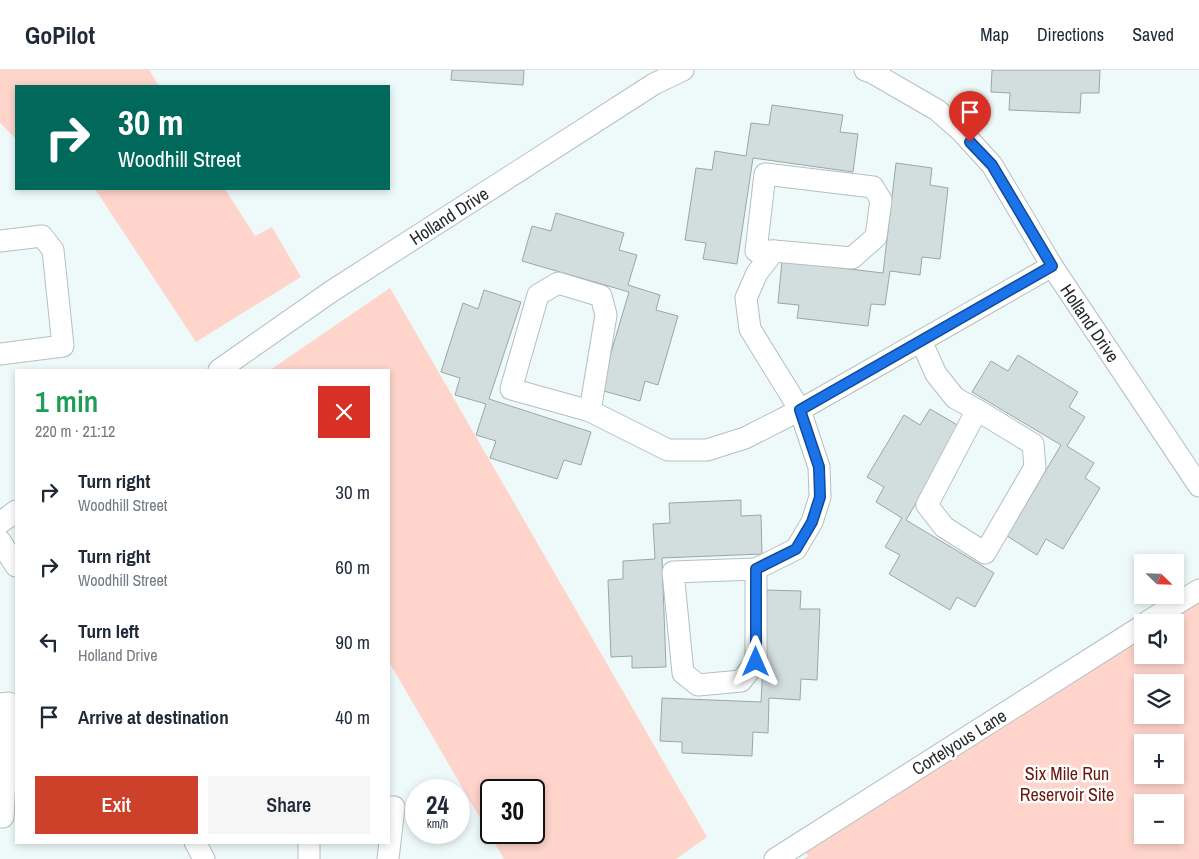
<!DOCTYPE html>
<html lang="en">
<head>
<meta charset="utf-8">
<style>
  body { margin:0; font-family:"Archivo Narrow",sans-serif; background:#f6f6f7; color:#1f2937; height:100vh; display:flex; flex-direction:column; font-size:19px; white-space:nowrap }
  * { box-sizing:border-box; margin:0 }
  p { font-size:16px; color:#747a83 }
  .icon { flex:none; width:28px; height:28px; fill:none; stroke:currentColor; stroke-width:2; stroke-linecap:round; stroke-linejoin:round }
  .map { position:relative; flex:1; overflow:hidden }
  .side { position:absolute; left:15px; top:299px; width:375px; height:475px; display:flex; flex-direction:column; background:#fff; border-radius:0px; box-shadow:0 2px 8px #0003 }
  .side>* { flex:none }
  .guide { position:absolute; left:15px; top:15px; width:375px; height:105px; border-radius:0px; box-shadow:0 2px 8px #0003; background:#00695c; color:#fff; overflow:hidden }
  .needle { width:32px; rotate:113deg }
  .tools { position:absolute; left:1134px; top:484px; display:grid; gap:10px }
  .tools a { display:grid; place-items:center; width:50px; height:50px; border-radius:0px; background:#fff; box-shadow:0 2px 8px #0003; font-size:25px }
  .speed { position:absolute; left:405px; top:709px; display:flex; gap:10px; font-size:25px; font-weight:700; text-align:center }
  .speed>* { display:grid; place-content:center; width:65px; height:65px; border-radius:50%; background:#fff; box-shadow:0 2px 8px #0003; line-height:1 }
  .speed small { font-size:12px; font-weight:400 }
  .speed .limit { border:2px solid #111; border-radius:8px; background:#fff; color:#111 }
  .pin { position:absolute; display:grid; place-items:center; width:42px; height:42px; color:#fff; margin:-51px -21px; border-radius:50% 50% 50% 0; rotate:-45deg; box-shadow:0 0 5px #0007 }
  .pin .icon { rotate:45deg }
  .me { position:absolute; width:55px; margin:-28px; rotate:0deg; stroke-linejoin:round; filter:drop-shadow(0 0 4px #0008) }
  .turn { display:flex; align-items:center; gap:18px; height:105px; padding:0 20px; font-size:22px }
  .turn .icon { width:65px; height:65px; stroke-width:2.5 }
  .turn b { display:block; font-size:35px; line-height:42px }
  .round { display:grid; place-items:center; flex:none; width:52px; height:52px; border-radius:0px; background:#f6f6f7 }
  .headline { display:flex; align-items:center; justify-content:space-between; height:85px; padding:0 20px }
  h1 { font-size:30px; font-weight:600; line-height:38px; color:#1e9e55 }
  .primary-button { display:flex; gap:10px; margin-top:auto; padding:10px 20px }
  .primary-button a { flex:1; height:58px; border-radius:0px; background:#cd412a; color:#fff; font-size:20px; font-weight:600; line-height:58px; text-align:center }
  .primary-button a+a { background:#f6f6f7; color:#1f2937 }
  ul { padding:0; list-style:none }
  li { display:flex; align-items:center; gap:15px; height:75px; padding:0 20px }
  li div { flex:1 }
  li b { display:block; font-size:19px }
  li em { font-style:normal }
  header { display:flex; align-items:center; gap:30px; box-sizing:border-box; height:70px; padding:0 25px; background:#fff; border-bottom:1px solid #e0e1e3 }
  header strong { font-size:24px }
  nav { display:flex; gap:28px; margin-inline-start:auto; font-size:18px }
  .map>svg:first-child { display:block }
  .green { fill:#fed4cb; fill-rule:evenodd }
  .building { fill:#d2dede; stroke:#9ba7a6 }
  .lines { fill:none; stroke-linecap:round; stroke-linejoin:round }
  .minor-casing { stroke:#b4c0bf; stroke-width:23 }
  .minor { stroke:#fff; stroke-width:21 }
  .route-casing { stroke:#114b97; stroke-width:12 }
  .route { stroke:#1a73e8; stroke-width:9 }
  .labels { text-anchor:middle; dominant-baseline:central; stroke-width:5; stroke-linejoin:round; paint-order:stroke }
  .street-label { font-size:18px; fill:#262b2b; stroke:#fff }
  .park-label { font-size:18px; fill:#68190c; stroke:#fff }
</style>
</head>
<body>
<header>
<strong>GoPilot</strong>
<nav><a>Map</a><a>Directions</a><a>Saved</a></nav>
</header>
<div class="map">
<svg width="1199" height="789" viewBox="0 0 1199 789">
  <rect width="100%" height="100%" fill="#edfaf9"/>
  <g class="green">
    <polygon points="0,0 149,0 159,16 16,16 16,69 0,53"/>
    <polygon points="95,119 225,119 255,166 272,157 301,207 196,272"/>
    <path d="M390,218L707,767L676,789H504L389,592V300H270ZM491,720H534V762H491Z"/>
    <path d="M1199,526V789H804L808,786L802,777L1142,561V585H1175V552H1157ZM1142,612H1175V645H1142ZM1142,672H1175V705H1142ZM1142,732H1175V765H1142Z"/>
  </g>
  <g class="building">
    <polygon points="452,0 524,0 523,15 451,10"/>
    <polygon points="992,0 1100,0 1099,23 1081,23 1080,43 1009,40 1010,23 991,22"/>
    <polygon points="772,35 843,45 840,62 858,64 853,102 753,88 737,194 703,189 706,173 685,170 696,98 712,100 715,81 746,86 751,53 769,55"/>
    <polygon points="896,93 932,98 930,115 948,118 940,189 922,187 920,205 890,201 885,235 871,234 868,256 797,248 799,235 778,233 782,191 883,203"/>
    <polygon points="556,143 624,163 619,180 637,185 628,215 660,225 656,240 678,246 658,315 645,311 640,331 600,320 629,222 522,191 532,156 551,161"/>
    <polygon points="484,220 521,232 489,329 591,362 581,395 564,390 557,409 490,388 496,371 476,365 486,334 455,325 460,308 441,302 463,233 478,239"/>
    <polygon points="1018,285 1078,322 1069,337 1085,347 1067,376 1094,393 1085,408 1100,418 1063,479 1046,469 1037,485 1007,466 1061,375 972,322 991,291 1008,301"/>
    <polygon points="930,339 961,357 906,450 994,503 975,537 957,527 950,540 889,504 900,485 885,477 902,448 876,432 884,417 867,407 904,345 920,355"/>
    <polygon points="741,430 741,446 761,445 762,484 662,488 666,597 632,598 632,586 611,587 608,510 623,509 623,491 655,489 653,454 670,453 669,433"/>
    <polygon points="767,520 801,521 800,539 820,539 817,610 801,609 800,630 769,628 768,663 753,662 752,686 682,683 682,672 660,671 662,628 761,632"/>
  </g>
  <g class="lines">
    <defs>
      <g id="minor">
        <polyline points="865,0 873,3 937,40 960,60 992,95 1052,196 1199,416"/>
        <polygon points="765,104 873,117 881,130 876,167 852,188 774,181 756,181"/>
        <polyline points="0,171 42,166 53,180 63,276 0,284"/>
        <polygon points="558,213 601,226 606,245 590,341 511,319 538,225"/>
        <polyline points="921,271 936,304 955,328 977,340"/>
        <polyline points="219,300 332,221 654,14 683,0"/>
        <polygon points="977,340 1033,374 1035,397 985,483 944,457 927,435"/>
        <polyline points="590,341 668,380 707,380 745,368 800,340 1052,196"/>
        <polyline points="0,453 16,441"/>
        <polyline points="0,471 16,496"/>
        <polyline points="756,499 796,479 812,452 820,427 819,397 800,340 750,259 746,228 757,203 774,181"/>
        <polygon points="756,499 756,592 741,611 698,615 683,603 673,502"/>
        <polyline points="1147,552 1199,520"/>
        <polyline points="0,634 9,633 3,747 0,747"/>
        <polyline points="195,772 204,789"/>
        <polyline points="309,789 309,772"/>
        <polyline points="388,789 394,737 389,737"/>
        <polyline points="775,789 1142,556"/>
      </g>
    </defs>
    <use href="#minor" class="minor-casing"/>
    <use href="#minor" class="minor"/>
  </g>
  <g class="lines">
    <defs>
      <polyline id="route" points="756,592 756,499 796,479 812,452 820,427 819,397 800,340 1052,196 992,95 970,72"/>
    </defs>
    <use href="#route" class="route-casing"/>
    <use href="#route" class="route"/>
  </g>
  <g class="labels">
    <g class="street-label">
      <text transform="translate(449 146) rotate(-33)">Holland Drive</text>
      <text transform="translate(1090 253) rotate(56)">Holland Drive</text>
      <text transform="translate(959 672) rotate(-32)">Cortelyous Lane</text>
    </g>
    <g class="park-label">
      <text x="1067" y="703">Six Mile Run<tspan x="1067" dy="21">Reservoir Site</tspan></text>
    </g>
  </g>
</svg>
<div class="tools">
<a><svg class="needle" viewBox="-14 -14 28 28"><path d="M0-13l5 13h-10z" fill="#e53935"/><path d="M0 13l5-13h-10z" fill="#747a83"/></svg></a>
<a><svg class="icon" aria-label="sound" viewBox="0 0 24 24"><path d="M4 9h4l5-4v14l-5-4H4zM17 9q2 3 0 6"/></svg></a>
<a><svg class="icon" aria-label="layers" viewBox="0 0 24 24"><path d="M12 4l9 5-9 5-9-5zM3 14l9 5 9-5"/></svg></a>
<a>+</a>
<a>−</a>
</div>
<div class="speed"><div>24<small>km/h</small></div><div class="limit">30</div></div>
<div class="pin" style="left:970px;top:72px;background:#d93025"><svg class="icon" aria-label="arrive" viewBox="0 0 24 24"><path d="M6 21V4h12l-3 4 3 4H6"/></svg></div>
<svg class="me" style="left:756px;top:592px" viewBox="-20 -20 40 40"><path d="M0-17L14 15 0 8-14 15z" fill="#1a73e8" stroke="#fff" stroke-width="4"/></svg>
<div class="guide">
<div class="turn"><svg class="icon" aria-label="right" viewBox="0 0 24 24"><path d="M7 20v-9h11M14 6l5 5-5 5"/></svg><div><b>30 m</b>Woodhill Street</div></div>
</div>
<section class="side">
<div class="headline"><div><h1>1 min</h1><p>220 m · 21:12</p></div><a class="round" style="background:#d93025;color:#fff"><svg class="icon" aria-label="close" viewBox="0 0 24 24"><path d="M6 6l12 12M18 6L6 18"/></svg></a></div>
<ul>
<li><svg class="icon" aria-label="right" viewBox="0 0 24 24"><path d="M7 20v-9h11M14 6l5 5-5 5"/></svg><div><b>Turn right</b><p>Woodhill Street</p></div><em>30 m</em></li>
<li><svg class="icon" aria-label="right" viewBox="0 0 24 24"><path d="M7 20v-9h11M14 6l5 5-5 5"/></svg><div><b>Turn right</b><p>Woodhill Street</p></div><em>60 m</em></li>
<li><svg class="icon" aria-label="left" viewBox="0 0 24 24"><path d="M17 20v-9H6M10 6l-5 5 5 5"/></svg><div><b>Turn left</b><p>Holland Drive</p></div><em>90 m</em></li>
<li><svg class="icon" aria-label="arrive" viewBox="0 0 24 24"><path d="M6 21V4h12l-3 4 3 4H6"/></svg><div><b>Arrive at destination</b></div><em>40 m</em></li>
</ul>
<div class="primary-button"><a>Exit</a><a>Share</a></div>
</section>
</div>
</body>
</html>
